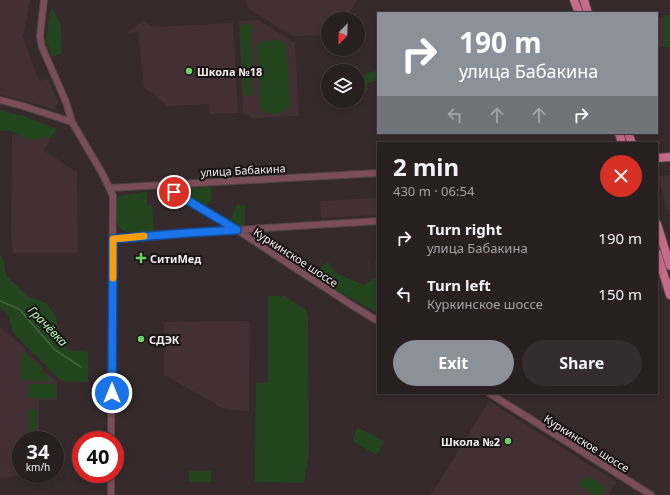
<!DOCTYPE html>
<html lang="en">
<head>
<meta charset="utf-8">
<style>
  body { margin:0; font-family:"Noto Sans",sans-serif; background:#342c2e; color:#f1f3f6; height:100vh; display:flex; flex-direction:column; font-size:15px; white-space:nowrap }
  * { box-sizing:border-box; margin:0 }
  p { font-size:13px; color:#a5a2a5 }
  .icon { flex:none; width:22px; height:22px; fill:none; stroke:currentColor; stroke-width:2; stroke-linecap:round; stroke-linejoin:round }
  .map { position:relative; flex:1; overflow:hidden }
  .side { position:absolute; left:377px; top:142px; width:281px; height:252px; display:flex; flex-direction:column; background:#281f21; border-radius:0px; box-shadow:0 2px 6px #0003,0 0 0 1px #443d3f }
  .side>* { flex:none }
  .banner { position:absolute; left:377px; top:12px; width:281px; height:122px; border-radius:0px; box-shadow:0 2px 6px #0003,0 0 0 1px #443d3f; background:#8c9099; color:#fff; overflow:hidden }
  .needle { width:26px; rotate:203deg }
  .buttons { position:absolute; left:321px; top:12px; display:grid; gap:8px }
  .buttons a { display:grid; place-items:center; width:44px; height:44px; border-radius:50%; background:#281f21; box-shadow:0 2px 6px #0003,0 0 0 1px #443d3f; font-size:20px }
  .speed { position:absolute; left:12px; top:431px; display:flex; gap:8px; font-size:20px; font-weight:700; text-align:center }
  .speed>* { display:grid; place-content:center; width:52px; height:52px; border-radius:50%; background:#281f21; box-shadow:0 2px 6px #0003,0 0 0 1px #443d3f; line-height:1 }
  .speed small { font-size:10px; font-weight:400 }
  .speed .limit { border:6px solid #d22; background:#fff; color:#111 }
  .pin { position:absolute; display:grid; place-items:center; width:34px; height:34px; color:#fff; margin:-17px; border:2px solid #fff; border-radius:50%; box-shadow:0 1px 4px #0007 }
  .me { position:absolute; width:44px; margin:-22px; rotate:0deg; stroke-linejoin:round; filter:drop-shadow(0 0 3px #0008) }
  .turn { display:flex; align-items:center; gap:14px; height:84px; padding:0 16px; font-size:18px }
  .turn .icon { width:52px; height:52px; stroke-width:2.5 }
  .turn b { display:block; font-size:28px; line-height:34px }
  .lanes { display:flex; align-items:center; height:38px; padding:0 16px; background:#0003; justify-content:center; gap:20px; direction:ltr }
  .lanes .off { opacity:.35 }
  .round { display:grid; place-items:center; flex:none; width:42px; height:42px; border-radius:21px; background:#342c2e }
  .head { display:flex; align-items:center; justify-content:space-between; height:68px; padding:0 16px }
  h1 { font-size:24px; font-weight:700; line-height:30px }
  .action { display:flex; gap:8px; margin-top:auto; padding:8px 16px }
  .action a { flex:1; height:46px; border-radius:24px; background:#8c9099; color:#fff; font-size:16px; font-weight:700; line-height:46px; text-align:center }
  .action a+a { background:#342c2e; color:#f1f3f6 }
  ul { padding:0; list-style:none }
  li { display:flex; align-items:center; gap:12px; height:56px; padding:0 16px }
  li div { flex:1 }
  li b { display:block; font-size:15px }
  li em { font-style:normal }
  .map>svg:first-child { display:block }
  .built { fill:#433035 }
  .green { fill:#22451e }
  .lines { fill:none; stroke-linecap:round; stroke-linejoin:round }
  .stream { stroke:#40673c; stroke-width:1.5 }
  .minor-casing { stroke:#504547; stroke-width:8 }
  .major-casing { stroke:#504547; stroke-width:10 }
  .minor { stroke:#7b4d5b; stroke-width:6 }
  .major { stroke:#c66b89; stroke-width:8 }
  .route-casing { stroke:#114b97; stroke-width:10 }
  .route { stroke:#1a73e8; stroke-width:7 }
  .slow { stroke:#f59e0b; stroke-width:7 }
  .poi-dot { fill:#6bd362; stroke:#191315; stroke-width:1.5 }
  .labels { text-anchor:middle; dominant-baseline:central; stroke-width:4; stroke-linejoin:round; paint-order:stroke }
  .poi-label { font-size:11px; font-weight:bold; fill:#f6eef0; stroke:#191315; text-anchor:start }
  .street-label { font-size:11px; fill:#f6eef0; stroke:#191315 }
  .water-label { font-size:12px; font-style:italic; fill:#b5f4ae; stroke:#191315 }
</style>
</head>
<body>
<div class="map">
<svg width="670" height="495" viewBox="0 0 670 495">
  <rect width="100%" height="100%" fill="#35292c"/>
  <g class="built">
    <polygon points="0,0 30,0 23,37 39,81 48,79 59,104 53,109 17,99 0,95"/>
    <polygon points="246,0 357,0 346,19 328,19 328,35 293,36 247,8"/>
    <polygon points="657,17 663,18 664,47 657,47"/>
    <polygon points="258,20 295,43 299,116 253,118 243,113 239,21"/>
    <polygon points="143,21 154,27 233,23 238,113 210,114 209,104 168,106 144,87 138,32 127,33"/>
    <polygon points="12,135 49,135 49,143 43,150 77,172 78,253 13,253 11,235"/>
    <polygon points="670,175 670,210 667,210 658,176"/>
    <polygon points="378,198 378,215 321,218 320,201"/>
    <polygon points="250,321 249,411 226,410 164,375 164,322"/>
    <polygon points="0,327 25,349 26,353 42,366 43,371 57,381 57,400 39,400 39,429 32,440 21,440 21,474 30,474 0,478"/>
    <polygon points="489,401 616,482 608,495 431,495"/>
  </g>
  <g class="green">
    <polygon points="51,6 61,25 62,53 53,57 46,41"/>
    <polygon points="666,15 670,15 670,47 664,47 663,18"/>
    <polygon points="251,24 253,69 242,69 240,25"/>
    <path d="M280,40L284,42L287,47L290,105C286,115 272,115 263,111L260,106L257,48L259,43L264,41Z"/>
    <path d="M377,71L378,72V82L374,81L368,83L367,86L369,90L359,94C355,80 364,72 377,71Z"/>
    <polygon points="243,77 252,77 253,95 244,96"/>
    <path d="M0,110L23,116L57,129L51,137C45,138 36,141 29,139C18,137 12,128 0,131Z"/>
    <polygon points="211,187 212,198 207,207 178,189"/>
    <path d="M147,192V205H152L154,231C137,232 117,239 117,216C117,210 116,203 118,197L123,195Z"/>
    <path d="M237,205H245V225C240,225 233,226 230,220Z"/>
    <polygon points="0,255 3,258 6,276 28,296 46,303 56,317 59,339 68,350 88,352 88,382 61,381 15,335 12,330 8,314 0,308"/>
    <polygon points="375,260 378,260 378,313 334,289 320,269 328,262 336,273 363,285 376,277"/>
    <polygon points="268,296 285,296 305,309 308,315 309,452 304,483 255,482 256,383 268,382"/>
    <polygon points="22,351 41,367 42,372 52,379 52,381 21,380"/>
    <polygon points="29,384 56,384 56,399 28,398"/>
    <polygon points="29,409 37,409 37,427 28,440"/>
    <polygon points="357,429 361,429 383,441 384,443 378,453 375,454 354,442 353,438"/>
    <rect x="189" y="471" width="22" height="11"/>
    <polygon points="586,475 606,487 601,495 595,495 579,485"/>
  </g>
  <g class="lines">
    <polyline class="stream" points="0,301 19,309 55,350 81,367"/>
    <defs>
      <g id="minor">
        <polyline points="44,0 41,26 40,37 42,47 66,102 72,122 102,173 113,196 111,440"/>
        <polyline points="0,100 23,106 72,122"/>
        <polyline points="162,184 237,230 353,306 378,321"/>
        <polyline points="110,188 378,173"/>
        <polyline points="113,239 187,233 378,221"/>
        <polyline points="489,393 511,407"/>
        <polyline points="513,408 651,495"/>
        <polyline points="111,495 111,474"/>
      </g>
      <g id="major">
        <polyline points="574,0 579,13"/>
        <polyline points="584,0 588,13"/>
        <polyline points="619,133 622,143"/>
        <polyline points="628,133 632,143"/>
        <polyline points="657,158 670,157"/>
        <polyline points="657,224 670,266"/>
        <polyline points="657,253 670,295"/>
      </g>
    </defs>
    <use href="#minor" class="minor-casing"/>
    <use href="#major" class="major-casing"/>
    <use href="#minor" class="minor"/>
    <use href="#major" class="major"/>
  </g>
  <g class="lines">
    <defs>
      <polyline id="route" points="112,393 113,239 187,233 237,230 174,192"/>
    </defs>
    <use href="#route" class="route-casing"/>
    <use href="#route" class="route"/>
    <polyline class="slow" points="113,278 113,239 144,236"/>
  </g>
  <g class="poi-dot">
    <circle cx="189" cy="71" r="4"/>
    <path d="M139 252h4v4h4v4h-4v4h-4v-4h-4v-4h4z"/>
    <circle cx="141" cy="339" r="4"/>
    <circle cx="508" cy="441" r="4"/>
  </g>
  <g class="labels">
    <g class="poi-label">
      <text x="197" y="71">Школа №18</text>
      <text x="150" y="258">СитиМед</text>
      <text x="149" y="339">СДЭК</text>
      <text x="500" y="441" text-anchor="end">Школа №2</text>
    </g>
    <g class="street-label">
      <text transform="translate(243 170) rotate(-3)">улица Бабакина</text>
      <text transform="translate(296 257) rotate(33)">Куркинское шоссе</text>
      <text transform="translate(587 443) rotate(32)">Куркинское шоссе</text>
    </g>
    <g class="water-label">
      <text transform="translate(48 326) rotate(46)">Грачёвка</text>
    </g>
  </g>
</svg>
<div class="buttons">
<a><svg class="needle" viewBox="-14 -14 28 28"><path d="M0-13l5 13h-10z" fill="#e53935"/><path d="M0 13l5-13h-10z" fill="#a5a2a5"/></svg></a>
<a><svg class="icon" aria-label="layers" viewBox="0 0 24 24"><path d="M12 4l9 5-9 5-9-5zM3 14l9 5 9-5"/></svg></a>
</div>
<div class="speed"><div>34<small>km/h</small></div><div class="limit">40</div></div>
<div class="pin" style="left:174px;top:192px;background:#d93025"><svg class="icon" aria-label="arrive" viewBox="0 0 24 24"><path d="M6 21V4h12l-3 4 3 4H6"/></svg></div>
<svg class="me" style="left:112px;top:393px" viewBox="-20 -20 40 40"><circle r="17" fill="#1a73e8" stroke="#fff" stroke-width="3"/><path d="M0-11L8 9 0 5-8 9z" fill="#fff"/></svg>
<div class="banner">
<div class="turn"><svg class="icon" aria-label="right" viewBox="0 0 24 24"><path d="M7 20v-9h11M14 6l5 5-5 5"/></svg><div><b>190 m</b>улица Бабакина</div></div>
<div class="lanes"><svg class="icon off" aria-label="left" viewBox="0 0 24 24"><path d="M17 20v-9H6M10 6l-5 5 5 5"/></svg><svg class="icon off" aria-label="ahead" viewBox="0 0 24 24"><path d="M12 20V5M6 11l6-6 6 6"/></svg><svg class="icon off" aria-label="ahead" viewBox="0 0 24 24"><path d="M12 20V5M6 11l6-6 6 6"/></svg><svg class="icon" aria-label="right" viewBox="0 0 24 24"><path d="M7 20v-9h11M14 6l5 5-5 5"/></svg></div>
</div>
<section class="side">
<div class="head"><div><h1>2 min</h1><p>430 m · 06:54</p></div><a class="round" style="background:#d93025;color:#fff"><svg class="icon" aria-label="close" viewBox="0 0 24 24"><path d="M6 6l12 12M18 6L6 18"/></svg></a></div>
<ul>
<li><svg class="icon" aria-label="right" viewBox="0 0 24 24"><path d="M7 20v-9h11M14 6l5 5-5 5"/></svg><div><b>Turn right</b><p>улица Бабакина</p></div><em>190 m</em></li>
<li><svg class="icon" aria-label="left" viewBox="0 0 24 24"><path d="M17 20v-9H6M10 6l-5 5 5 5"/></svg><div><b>Turn left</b><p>Куркинское шоссе</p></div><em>150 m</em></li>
</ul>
<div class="action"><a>Exit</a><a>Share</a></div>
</section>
</div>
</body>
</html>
